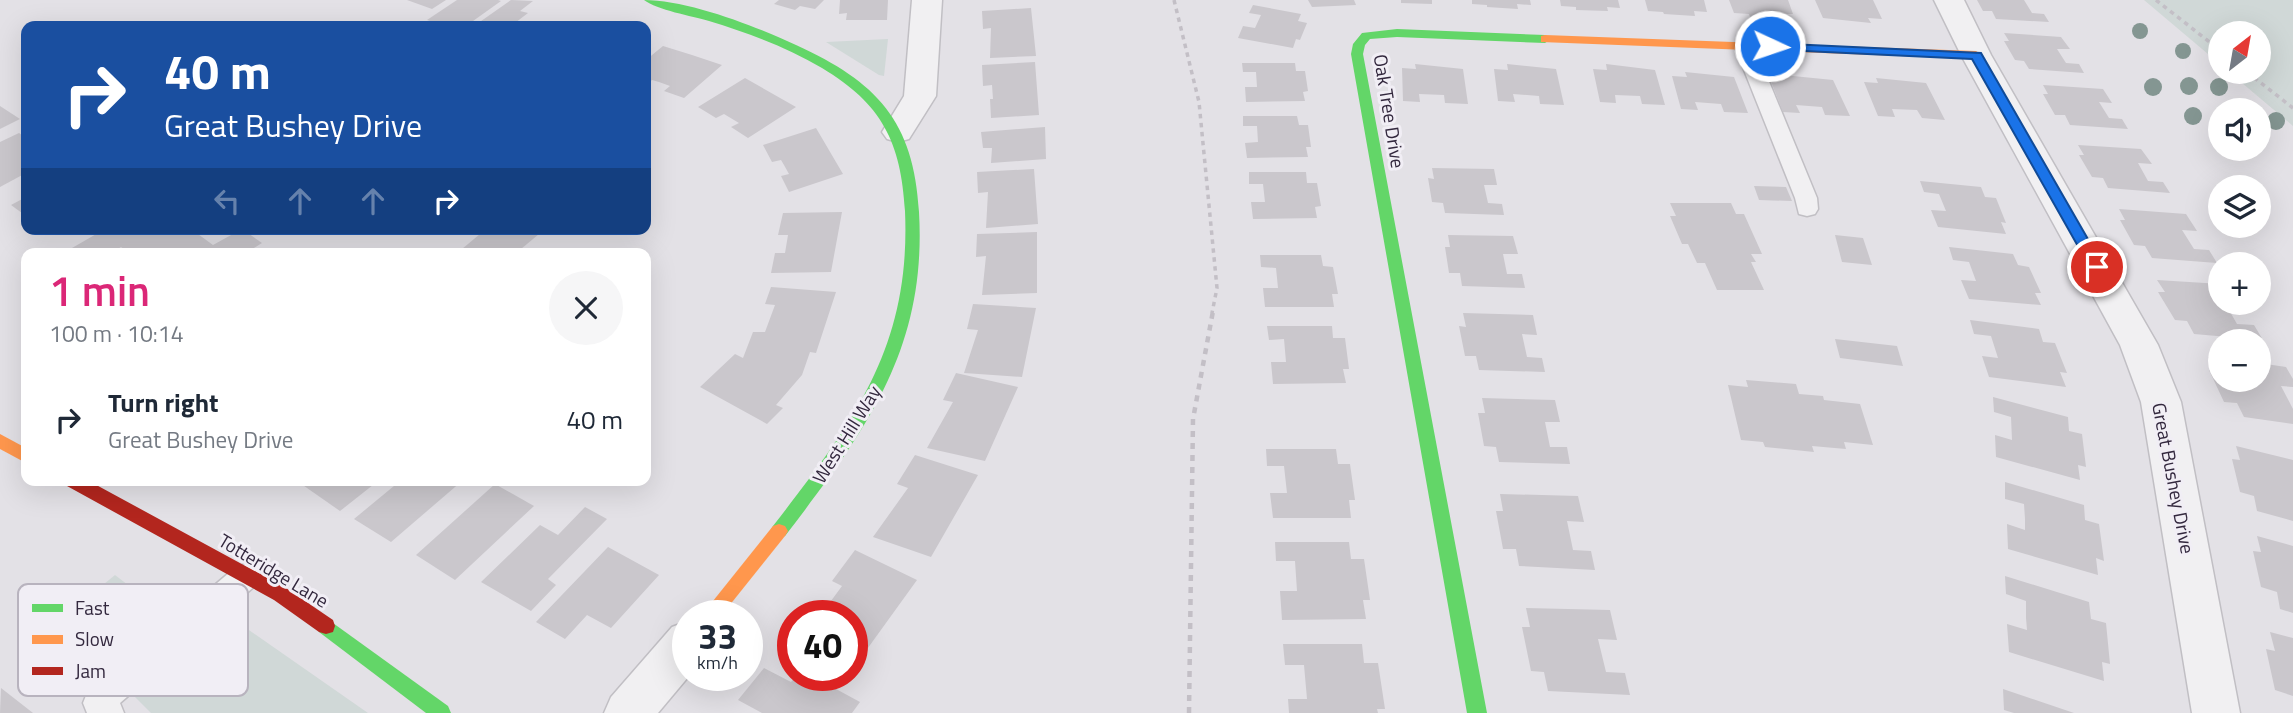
<!DOCTYPE html>
<html lang="en">
<head>
<meta charset="utf-8">
<style>
  body { margin:0; font-family:"Titillium Web",sans-serif; background:#f6f6f7; color:#1f2937; height:100vh; display:flex; flex-direction:column; font-size:26px; white-space:nowrap }
  * { box-sizing:border-box; margin:0 }
  p { font-size:23px; color:#747a83 }
  .icon { flex:none; width:38px; height:38px; fill:none; stroke:currentColor; stroke-width:2; stroke-linecap:round; stroke-linejoin:round }
  .map { position:relative; flex:1; overflow:hidden }
  .drawer { position:absolute; left:21px; top:248px; width:630px; height:238px; display:flex; flex-direction:column; background:#fff; border-radius:14px; box-shadow:0 7px 28px #0002 }
  .drawer>* { flex:none }
  .hud { position:absolute; left:21px; top:21px; width:630px; height:214px; border-radius:14px; box-shadow:0 7px 28px #0002; background:#1a4fa0; color:#fff; overflow:hidden }
  .needle { width:46px; rotate:31deg }
  .controls { position:absolute; left:2208px; top:21px; display:grid; gap:14px }
  .controls a { display:grid; place-items:center; width:63px; height:63px; border-radius:50%; background:#fff; box-shadow:0 7px 28px #0002; font-size:35px }
  .speed { position:absolute; left:672px; top:600px; display:flex; gap:14px; font-size:35px; font-weight:700; text-align:center }
  .speed>* { display:grid; place-content:center; width:91px; height:91px; border-radius:50%; background:#fff; box-shadow:0 7px 28px #0002; line-height:1 }
  .speed small { font-size:18px; font-weight:400 }
  .speed .limit { border:10px solid #d22; background:#fff; color:#111 }
  .pin { position:absolute; display:grid; place-items:center; width:60px; height:60px; color:#fff; margin:-30px; border:4px solid #fff; border-radius:50%; box-shadow:0 2px 7px #0007 }
  .me { position:absolute; width:77px; margin:-38px; rotate:93deg; stroke-linejoin:round; filter:drop-shadow(0 0 5px #0008) }
  .turn { display:flex; align-items:center; gap:24px; height:147px; padding:0 28px; font-size:32px }
  .turn .icon { width:91px; height:91px; stroke-width:2.5 }
  .turn b { display:block; font-size:49px; line-height:60px }
  .lanes { display:flex; align-items:center; height:66px; padding:0 28px; background:#0003; justify-content:center; gap:35px; direction:ltr }
  .lanes .off { opacity:.35 }
  .round { display:grid; place-items:center; flex:none; width:74px; height:74px; border-radius:37px; background:#f6f6f7 }
  .headline { display:flex; align-items:center; justify-content:space-between; height:119px; padding:0 28px }
  h1 { font-size:42px; font-weight:600; line-height:52px; color:#db2777 }
  ul { padding:0; list-style:none }
  li { display:flex; align-items:center; gap:21px; height:105px; padding:0 28px }
  li div { flex:1 }
  li b { display:block; font-size:26px }
  li em { font-style:normal }
  .map>svg:first-child { display:block }
  .green { fill:#d0d8d7 }
  .building { fill:#cac7cc }
  .lines { fill:none; stroke-linecap:round; stroke-linejoin:round }
  .lane-casing { stroke:#c1bfc4; stroke-width:3 }
  .street-casing { stroke:#c1bfc4; stroke-width:3 }
  .path-far1 { stroke:#c3bfc6; stroke-width:3.5; stroke-dasharray:4.5 4.5; stroke-linecap:butt }
  .path { stroke:#c3bfc6; stroke-width:4.5; stroke-dasharray:6 6; stroke-linecap:butt }
  .lane { fill:#f1f0f2; fill-rule:evenodd }
  .street { fill:#f1f0f2; fill-rule:evenodd }
  .fast { fill:#63d668; fill-rule:evenodd }
  .slow { fill:#ff974d; fill-rule:evenodd }
  .jam { fill:#b3261e; fill-rule:evenodd }
  .tree { fill:#849692 }
  .route { fill:#1a73e8; stroke:#114b97; stroke-width:2 }
  .labels { text-anchor:middle; dominant-baseline:central; stroke-width:6; stroke-linejoin:round; paint-order:stroke }
  .street-label { font-size:19px; fill:#33283e; stroke:#f1eef5 }
  .key { fill:#f1eef5; stroke:#b8b3be; stroke-width:2 }
  .key-label { font-size:19px; fill:#33283e }
</style>
</head>
<body>
<div class="map">
<svg width="2293" height="713" viewBox="0 0 2293 713">
  <rect width="100%" height="100%" fill="#e3e1e6"/>
  <g class="green">
    <polygon points="2144,0 2293,0 2293,126 2229,72 2259,72 2259,33 2221,33 2221,65"/>
    <polygon points="888,39 884,76 879,75 826,42"/>
    <polygon points="115,575 192,634 226,614 368,713 151,713 123,685 37,639"/>
  </g>
  <g class="building">
    <polygon points="407,0 446,0 432,9"/>
    <polygon points="457,0 498,0 501,1 466,26 445,26 427,20"/>
    <polygon points="511,0 533,1 520,11 528,13 511,26 474,26"/>
    <polygon points="779,0 824,0 815,9 800,6 795,10 774,4"/>
    <polygon points="840,0 888,0 887,20 846,20 847,13 839,14"/>
    <polygon points="1308,0 1354,0 1356,5 1312,7"/>
    <polygon points="1401,0 1432,0 1432,4 1401,3"/>
    <polygon points="1472,0 1530,0 1531,5 1517,4 1518,9 1487,7 1487,5 1472,4"/>
    <polygon points="1560,0 1618,0 1620,8 1607,7 1608,11 1576,10 1576,7 1561,6"/>
    <polygon points="1645,0 1704,0 1707,12 1694,11 1695,16 1664,14 1663,12 1648,11"/>
    <polygon points="1729,0 1788,0 1793,14 1780,14 1782,19 1750,17 1749,14 1734,13"/>
    <polygon points="1815,0 1873,0 1882,19 1868,18 1871,23 1823,18"/>
    <polygon points="1977,0 2024,0 2032,13 2044,14 2049,22 1996,19 1992,11 1983,11"/>
    <polygon points="1253,5 1301,14 1298,21 1307,23 1300,40 1296,39 1293,48 1238,38 1243,26 1255,28 1261,15 1249,13"/>
    <polygon points="1031,8 1036,56 990,58 991,28 983,29 982,11"/>
    <polygon points="2004,33 2061,37 2070,49 2057,49 2066,63 2079,64 2084,73 2029,69 2024,61 2015,60 2004,41 2009,41"/>
    <polygon points="663,46 692,55 722,65 684,98 664,91 670,86 659,82 652,80 646,85 646,60"/>
    <polygon points="1035,62 1039,115 991,118 990,99 993,99 992,85 983,86 982,65"/>
    <polygon points="1242,63 1295,63 1296,71 1305,71 1308,91 1303,92 1305,101 1246,102 1245,87 1257,87 1256,72 1243,72"/>
    <polygon points="1415,64 1463,69 1468,104 1445,103 1444,95 1419,94 1420,102 1403,101 1402,68 1416,69"/>
    <polygon points="1507,64 1556,69 1564,105 1540,104 1539,96 1513,94 1515,102 1498,101 1494,69 1508,70"/>
    <polygon points="1606,64 1655,70 1665,105 1642,104 1640,96 1615,95 1616,103 1600,102 1593,69 1607,70"/>
    <polygon points="1685,72 1734,77 1748,113 1724,112 1721,104 1695,102 1698,110 1681,109 1672,76 1687,77"/>
    <polygon points="1783,75 1833,80 1850,116 1825,115 1822,107 1796,105 1800,113 1783,112 1770,79 1785,80"/>
    <polygon points="745,78 796,107 748,138 731,127 739,123 724,114 716,118 698,107"/>
    <polygon points="1876,78 1926,83 1945,120 1922,118 1917,110 1892,109 1895,117 1878,116 1864,82 1878,83"/>
    <polygon points="2043,85 2103,89 2112,103 2099,102 2109,118 2122,119 2128,129 2070,125 2065,115 2055,115 2043,94 2048,94"/>
    <polygon points="0,106 20,119 0,129"/>
    <polygon points="1243,116 1297,116 1299,125 1308,125 1311,147 1306,147 1308,157 1247,158 1245,143 1258,142 1257,126 1243,126"/>
    <polygon points="1045,127 1046,159 991,163 992,148 983,148 981,132"/>
    <polygon points="816,128 843,174 789,192 781,176 789,174 784,165 781,160 772,162 763,145"/>
    <polygon points="19,133 26,138 26,173 0,187 0,142"/>
    <polygon points="2078,145 2141,149 2152,164 2138,163 2148,181 2163,182 2170,193 2108,188 2103,178 2092,177 2079,155 2084,155"/>
    <polygon points="1432,168 1494,169 1497,185 1484,185 1488,203 1502,204 1504,215 1445,213 1443,203 1432,202 1428,178 1434,179"/>
    <polygon points="1034,169 1038,224 986,228 988,192 978,193 977,172"/>
    <polygon points="1249,172 1306,172 1307,183 1317,183 1321,206 1315,207 1317,218 1253,219 1251,202 1265,202 1263,184 1249,184"/>
    <polygon points="1920,181 1981,187 1985,197 1996,198 2006,223 2001,222 2006,234 1938,227 1931,210 1946,211 1939,194 1924,192"/>
    <polygon points="1754,186 1786,187 1792,201 1759,200"/>
    <polygon points="26,197 26,216 11,205"/>
    <polygon points="1670,203 1731,203 1736,214 1744,214 1762,254 1751,254 1756,262 1751,262 1764,290 1717,290 1705,263 1697,263 1688,244 1682,244 1670,216 1676,216"/>
    <polygon points="2119,209 2186,214 2197,231 2182,230 2194,249 2209,250 2217,263 2152,258 2145,246 2134,245 2120,220 2125,220"/>
    <polygon points="842,212 831,272 771,273 775,253 785,253 788,235 778,235 783,213"/>
    <polygon points="105,229 191,229 213,245 242,229 262,243 244,254 131,254 121,247 110,254 80,254 72,248"/>
    <polygon points="486,229 545,229 515,254 456,254"/>
    <polygon points="1037,232 1037,293 982,295 986,256 976,257 977,234"/>
    <polygon points="1448,235 1513,236 1518,254 1503,254 1507,274 1522,274 1525,288 1462,286 1460,273 1449,273 1445,247 1450,247"/>
    <polygon points="1835,235 1863,238 1872,265 1842,262"/>
    <polygon points="1949,247 2013,254 2018,265 2029,267 2041,293 2035,293 2041,305 1969,299 1961,280 1976,281 1969,262 1953,260"/>
    <polygon points="1260,255 1321,255 1323,266 1333,267 1338,294 1332,294 1334,307 1265,307 1263,288 1278,288 1276,268 1261,267"/>
    <polygon points="2157,280 2221,284 2221,303 2225,303 2237,324 2254,325 2263,340 2194,334 2187,321 2175,320 2158,292 2165,292"/>
    <polygon points="771,287 836,292 816,353 810,352 802,375 776,405 783,408 767,424 700,387 735,354 743,358 753,332 765,332 775,305 765,304"/>
    <polygon points="973,304 1036,308 1022,377 964,373 978,330 967,329"/>
    <polygon points="1463,313 1533,315 1537,335 1522,334 1527,357 1542,358 1545,372 1479,370 1476,356 1465,356 1459,326 1466,327"/>
    <polygon points="1970,320 2039,329 2043,342 2055,343 2067,373 2060,372 2066,387 1989,377 1982,356 1998,358 1991,336 1974,334"/>
    <polygon points="1267,326 1332,326 1333,338 1345,338 1349,369 1343,369 1346,383 1273,384 1271,362 1286,362 1284,339 1269,340"/>
    <polygon points="1835,339 1897,346 1903,366 1840,358"/>
    <polygon points="2208,357 2221,359 2221,380 2259,380 2259,363 2286,367 2293,379 2293,387 2281,386 2293,409 2293,424 2244,417 2237,403 2224,402 2209,370 2216,371"/>
    <polygon points="956,373 1018,387 985,461 927,448 953,402 943,400"/>
    <polygon points="1746,380 1796,384 1799,394 1823,396 1824,400 1860,404 1873,445 1844,442 1846,449 1812,446 1814,452 1765,447 1763,442 1741,440 1728,385 1748,387"/>
    <polygon points="1993,397 2068,417 2069,431 2082,434 2086,467 2078,465 2080,480 1996,457 1995,435 2012,440 2011,417 1994,412"/>
    <polygon points="1482,398 1555,400 1560,422 1545,422 1550,447 1567,447 1570,464 1499,462 1496,447 1484,446 1478,413 1485,413"/>
    <polygon points="2236,446 2293,460 2293,521 2257,511 2254,496 2240,492 2232,459 2240,460"/>
    <polygon points="1266,449 1336,449 1338,464 1350,464 1355,500 1349,500 1351,518 1273,518 1270,493 1287,493 1284,466 1267,466"/>
    <polygon points="915,455 978,475 931,557 873,537 908,488 897,484"/>
    <polygon points="297,481 378,481 340,511"/>
    <polygon points="400,481 462,481 391,542 354,519"/>
    <polygon points="2005,482 2084,505 2085,520 2099,524 2104,561 2096,558 2098,575 2008,549 2007,524 2025,530 2025,519 2024,504 2005,499"/>
    <polygon points="495,484 534,506 455,580 416,555"/>
    <polygon points="1500,494 1578,496 1584,522 1567,521 1573,550 1591,551 1595,570 1519,566 1516,549 1503,549 1496,511 1503,511"/>
    <polygon points="585,507 607,519 548,579 556,585 531,611 481,582 540,525 558,535"/>
    <polygon points="2257,536 2293,546 2293,613 2280,609 2277,592 2261,587 2253,551 2261,552"/>
    <polygon points="1275,542 1349,542 1351,559 1364,559 1370,600 1363,600 1366,619 1282,620 1280,591 1297,591 1295,561 1276,561"/>
    <polygon points="608,547 659,575 611,628 587,615 565,639 536,622"/>
    <polygon points="855,550 917,580 852,670 852,616 820,616 842,586 832,581"/>
    <polygon points="2005,576 2089,602 2091,619 2106,623 2110,664 2102,662 2104,681 2009,652 2007,624 2027,630 2026,618 2026,601 2006,594"/>
    <polygon points="1526,608 1610,610 1617,640 1598,639 1606,672 1625,673 1630,695 1548,691 1544,672 1531,671 1522,627 1530,627"/>
    <polygon points="793,632 793,653 781,647"/>
    <polygon points="2270,632 2293,638 2293,696 2275,690 2266,649 2275,651"/>
    <polygon points="1283,644 1362,644 1364,663 1378,663 1385,709 1377,709 1378,713 1289,713 1288,699 1307,699 1304,665 1285,665"/>
    <polygon points="764,668 791,682 796,676 812,676 860,702 852,713 762,713 738,700"/>
    <polygon points="1,688 33,713 0,713"/>
    <polygon points="2003,689 2074,713 2014,713 2004,710"/>
  </g>
  <g class="lines">
    <defs>
      <g id="lane">
        <polygon points="1744,39 1754,45 1817,198 1818,209 1815,214 1807,216 1799,214 1795,198 1734,45"/>
        <polygon points="246,564 256,567 260,576 256,585 120,703 124,713 87,713 83,703 87,693 236,567"/>
      </g>
      <g id="street">
        <polygon points="912,0 942,0 936,96 909,139 898,142 887,139 882,132 904,96"/>
        <polygon points="1934,0 1964,0 1991,55 2158,345 2181,402 2240,713 2192,713 2141,402 2120,345 1961,55"/>
        <polygon points="688,621 689,676 658,713 604,713 611,697 672,627"/>
      </g>
    </defs>
    <use href="#lane" class="lane-casing"/>
    <use href="#street" class="street-casing"/>
    <g class="path-far1">
      <polyline points="1174,0 1199,102 1217,288 1212,313"/>
      <polyline points="2156,0 2221,51"/>
      <polyline points="2247,72 2293,108"/>
    </g>
    <polyline class="path" points="1189,713 1193,419 1213,311"/>
    <use href="#lane" class="lane"/>
    <use href="#street" class="street"/>
    <g class="fast">
      <path d="M644,0C688,0 755,26 796,45C877,82 914,121 919,212C927,350 865,432 785,536L779,538L773,536L770,531L773,526C853,423 911,348 905,211C901,142 882,104 822,68C787,47 748,33 709,21C692,16 657,10 644,0Z"/>
      <polygon points="1397,29 1545,35 1551,39 1545,43 1397,37 1370,39 1365,45 1363,54 1487,713 1467,713 1351,54 1353,44 1362,33"/>
      <polygon points="326,618 448,706 451,713 426,713 319,632 317,626 319,620"/>
    </g>
    <g class="slow">
      <polygon points="1545,35 1976,51 1982,55 1976,59 1541,42 1541,36"/>
      <polygon points="0,434 26,448 26,463 0,449"/>
      <polygon points="779,524 785,526 788,531 785,536 721,616 701,616 773,526"/>
    </g>
    <polygon class="jam" points="65,481 89,481 286,588 333,620 335,626 333,632 326,634 319,632 274,600 67,486"/>
  </g>
  <g class="tree">
    <circle cx="2140" cy="31" r="8"/>
    <circle cx="2183" cy="51" r="8"/>
    <circle cx="2189" cy="86" r="9"/>
    <circle cx="2153" cy="87" r="9"/>
    <circle cx="2219" cy="87" r="9"/>
    <circle cx="2193" cy="116" r="9"/>
    <circle cx="2276" cy="121" r="9"/>
  </g>
  <polygon class="route" points="1770,43 1981,53 2104,267 2102,271 2092,271 1972,59 1765,49 1764,46"/>
  <g class="labels">
    <g class="street-label">
      <text transform="translate(1390 111) rotate(81)">Oak Tree Drive</text>
      <text transform="translate(846 434) rotate(-58)">West Hill Way</text>
      <text transform="translate(2174 478) rotate(79)">Great Bushey Drive</text>
      <text transform="translate(274 570) rotate(31)">Totteridge Lane</text>
    </g>
  </g>
  <rect x="18" y="584" width="230" height="112" rx="10" class="key"/>
  <rect x="32" y="604" width="31" height="8" fill="#63d668"/>
  <rect x="32" y="635" width="31" height="9" fill="#ff974d"/>
  <rect x="32" y="667" width="31" height="8" fill="#b3261e"/>
  <g class="key-label">
    <text x="75" y="615">Fast</text>
    <text x="75" y="646">Slow</text>
    <text x="75" y="678">Jam</text>
  </g>
</svg>
<div class="controls">
<a><svg class="needle" viewBox="-14 -14 28 28"><path d="M0-13l5 13h-10z" fill="#e53935"/><path d="M0 13l5-13h-10z" fill="#747a83"/></svg></a>
<a><svg class="icon" aria-label="sound" viewBox="0 0 24 24"><path d="M4 9h4l5-4v14l-5-4H4zM17 9q2 3 0 6"/></svg></a>
<a><svg class="icon" aria-label="layers" viewBox="0 0 24 24"><path d="M12 4l9 5-9 5-9-5zM3 14l9 5 9-5"/></svg></a>
<a>+</a>
<a>−</a>
</div>
<div class="speed"><div>33<small>km/h</small></div><div class="limit">40</div></div>
<div class="pin" style="left:2097px;top:267px;background:#d93025"><svg class="icon" aria-label="arrive" viewBox="0 0 24 24"><path d="M6 21V4h12l-3 4 3 4H6"/></svg></div>
<svg class="me" style="left:1770px;top:46px" viewBox="-20 -20 40 40"><circle r="17" fill="#1a73e8" stroke="#fff" stroke-width="3"/><path d="M0-11L8 9 0 5-8 9z" fill="#fff"/></svg>
<div class="hud">
<div class="turn"><svg class="icon" aria-label="right" viewBox="0 0 24 24"><path d="M7 20v-9h11M14 6l5 5-5 5"/></svg><div><b>40 m</b>Great Bushey Drive</div></div>
<div class="lanes"><svg class="icon off" aria-label="left" viewBox="0 0 24 24"><path d="M17 20v-9H6M10 6l-5 5 5 5"/></svg><svg class="icon off" aria-label="ahead" viewBox="0 0 24 24"><path d="M12 20V5M6 11l6-6 6 6"/></svg><svg class="icon off" aria-label="ahead" viewBox="0 0 24 24"><path d="M12 20V5M6 11l6-6 6 6"/></svg><svg class="icon" aria-label="right" viewBox="0 0 24 24"><path d="M7 20v-9h11M14 6l5 5-5 5"/></svg></div>
</div>
<section class="drawer">
<div class="headline"><div><h1>1 min</h1><p>100 m · 10:14</p></div><a class="round"><svg class="icon" aria-label="close" viewBox="0 0 24 24"><path d="M6 6l12 12M18 6L6 18"/></svg></a></div>
<ul>
<li><svg class="icon" aria-label="right" viewBox="0 0 24 24"><path d="M7 20v-9h11M14 6l5 5-5 5"/></svg><div><b>Turn right</b><p>Great Bushey Drive</p></div><em>40 m</em></li>
</ul>
</section>
</div>
</body>
</html>
